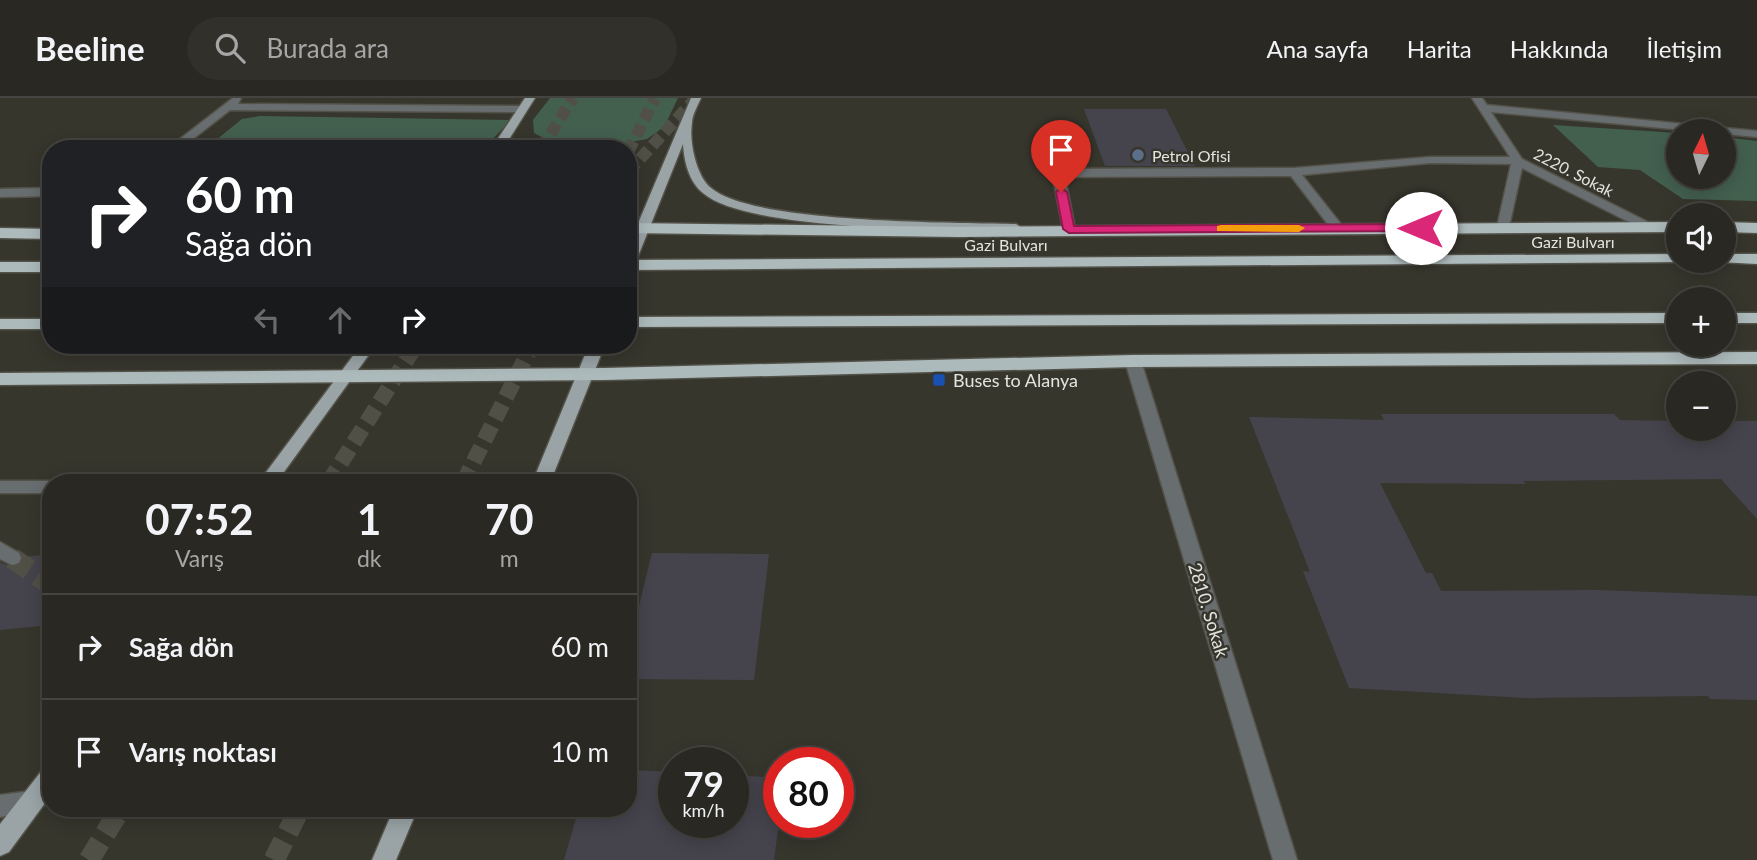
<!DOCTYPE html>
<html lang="tr">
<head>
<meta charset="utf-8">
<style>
  body { margin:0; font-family:Lato,sans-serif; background:#31302a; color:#f1f3f6; height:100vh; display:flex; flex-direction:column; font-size:26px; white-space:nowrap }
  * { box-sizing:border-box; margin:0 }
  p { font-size:23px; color:#a5a6a5 }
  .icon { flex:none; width:38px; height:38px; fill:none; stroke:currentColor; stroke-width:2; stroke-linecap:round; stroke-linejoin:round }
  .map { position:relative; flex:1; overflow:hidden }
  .drawer { position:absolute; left:42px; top:376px; width:595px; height:343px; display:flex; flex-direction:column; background:#292822; border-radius:28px; box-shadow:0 4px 18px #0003,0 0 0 2px #454440 }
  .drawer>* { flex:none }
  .hud { position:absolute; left:42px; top:42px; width:595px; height:214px; border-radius:28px; box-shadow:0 4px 18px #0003,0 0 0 2px #454440; background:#202124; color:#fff; overflow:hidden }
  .needle { width:46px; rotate:5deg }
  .tools { position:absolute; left:1666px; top:21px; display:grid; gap:14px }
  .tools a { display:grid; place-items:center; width:70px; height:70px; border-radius:50%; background:#292822; box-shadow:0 4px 18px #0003,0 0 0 2px #454440; font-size:35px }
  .speed { position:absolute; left:658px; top:649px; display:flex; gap:14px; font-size:35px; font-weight:700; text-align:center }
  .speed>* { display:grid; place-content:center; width:91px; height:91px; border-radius:50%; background:#292822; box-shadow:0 4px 18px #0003,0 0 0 2px #454440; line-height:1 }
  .speed small { font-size:18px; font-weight:400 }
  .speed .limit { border:10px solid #d22; background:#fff; color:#111 }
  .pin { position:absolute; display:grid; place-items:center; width:60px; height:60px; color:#fff; margin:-72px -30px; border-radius:50% 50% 50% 0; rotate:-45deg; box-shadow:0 0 7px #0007 }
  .pin .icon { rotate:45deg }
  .me { position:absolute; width:77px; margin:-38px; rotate:270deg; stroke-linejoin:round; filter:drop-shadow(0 0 5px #0008) }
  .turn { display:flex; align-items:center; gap:24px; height:147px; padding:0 28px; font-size:32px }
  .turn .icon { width:91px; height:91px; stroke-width:2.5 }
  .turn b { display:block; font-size:49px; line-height:60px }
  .lanes { display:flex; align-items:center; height:66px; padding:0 28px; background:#0003; justify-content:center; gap:35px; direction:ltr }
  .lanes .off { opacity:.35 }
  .eta { display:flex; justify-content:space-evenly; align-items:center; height:119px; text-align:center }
  .eta b { font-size:42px; font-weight:700; line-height:49px }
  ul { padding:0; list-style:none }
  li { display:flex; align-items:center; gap:21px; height:105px; padding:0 28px; border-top:2px solid #454440 }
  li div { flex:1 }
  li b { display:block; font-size:26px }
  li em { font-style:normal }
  header { display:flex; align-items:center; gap:42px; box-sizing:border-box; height:98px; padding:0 35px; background:#292822; border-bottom:2px solid #454440 }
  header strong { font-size:33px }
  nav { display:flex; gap:38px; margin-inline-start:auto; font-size:24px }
  .search { width:490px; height:63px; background:#31302a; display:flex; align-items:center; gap:18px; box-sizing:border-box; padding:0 24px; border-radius:38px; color:#a5a6a5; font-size:26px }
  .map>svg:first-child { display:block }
  .green { fill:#43604f }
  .building { fill:#45444d }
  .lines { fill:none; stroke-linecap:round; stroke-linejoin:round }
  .minor-tunnel { stroke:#515047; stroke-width:21; stroke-dasharray:21 10; stroke-linecap:butt }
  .major-tunnel-far2 { stroke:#515047; stroke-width:12; stroke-dasharray:12 6; stroke-linecap:butt }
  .major-tunnel-far1 { stroke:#515047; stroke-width:16; stroke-dasharray:16 8; stroke-linecap:butt }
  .major-tunnel { stroke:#515047; stroke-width:21; stroke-dasharray:21 10; stroke-linecap:butt }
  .minor-casing { stroke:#535249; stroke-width:3 }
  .major-casing { stroke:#535249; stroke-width:3 }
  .highway-casing { stroke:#535249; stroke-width:3 }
  .minor { fill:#686d6f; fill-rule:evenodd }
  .major { fill:#9aa4a6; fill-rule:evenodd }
  .highway { fill:#adbabc; fill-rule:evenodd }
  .route { fill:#db2777; stroke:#8e194d; stroke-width:2 }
  .slow { fill:#f59e0b }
  .service-dot { fill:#5c6f8a; stroke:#37362d; stroke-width:2.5 }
  .transit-dot { fill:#1a4fb4; stroke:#37362d; stroke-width:2.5 }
  .labels { text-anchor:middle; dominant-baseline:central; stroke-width:5; stroke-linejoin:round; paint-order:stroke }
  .far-poi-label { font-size:16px; fill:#e4e3dd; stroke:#37362d; text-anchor:start }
  .far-street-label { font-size:16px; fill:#e4e3dd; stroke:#37362d }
  .poi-label { font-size:18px; fill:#e4e3dd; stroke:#37362d; text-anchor:start }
  .street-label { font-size:18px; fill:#e4e3dd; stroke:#37362d }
</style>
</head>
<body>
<header>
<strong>Beeline</strong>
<div class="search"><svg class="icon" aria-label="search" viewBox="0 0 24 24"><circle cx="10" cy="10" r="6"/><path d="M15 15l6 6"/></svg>Burada ara</div>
<nav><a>Ana sayfa</a><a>Harita</a><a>Hakkında</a><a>İletişim</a></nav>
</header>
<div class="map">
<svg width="1757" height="762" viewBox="0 0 1757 762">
  <rect width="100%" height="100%" fill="#37362d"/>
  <g class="green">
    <polygon points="550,0 678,0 664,29 647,41 615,47 573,48 555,46 534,35 533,22"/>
    <polygon points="260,18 511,22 483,51 205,51 242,21"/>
    <polygon points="1553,27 1678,35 1678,79 1724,79 1724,39 1757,43 1757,103 1683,101 1640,72 1598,69"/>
  </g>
  <g class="building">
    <polygon points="1084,11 1166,11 1195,68 1105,68"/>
    <polygon points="1381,316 1614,316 1620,322 1678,323 1678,331 1724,331 1724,323 1757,323 1757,421 1721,381 1523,383 1526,386 1380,385 1426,475 1432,475 1441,493 1598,492 1757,498 1757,602 1710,601 1708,598 1527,600 1349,590 1303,473 1310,474 1249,319 1384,322"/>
    <polygon points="652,455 769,456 754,582 628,581 628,553"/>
    <polygon points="51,456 51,527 0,532 0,464 13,470 21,466 23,459"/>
    <polygon points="628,672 674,674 674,724 733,724 733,677 779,680 779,724 774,762 564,762 579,710 628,710"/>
  </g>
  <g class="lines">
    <polyline class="minor-tunnel" points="12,460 51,487"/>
    <g class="major-tunnel-far2">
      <polyline points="541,51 573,0"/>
      <polyline points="628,54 655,0"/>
      <polyline points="628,74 696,0"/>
    </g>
    <g class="major-tunnel-far1">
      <polyline points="328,385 416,247"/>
      <polyline points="463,385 532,247"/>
    </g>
    <g class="major-tunnel">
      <polyline points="89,762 121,710"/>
      <polyline points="274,762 300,710"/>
    </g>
    <defs>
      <g id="minor">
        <polygon points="233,0 241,0 238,6 522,8 527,11 522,14 230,12 180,51 167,51"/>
        <polygon points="1472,0 1482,0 1487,7 1757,33 1757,39 1724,36 1724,33 1694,33 1491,14 1522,61 1650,125 1650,131 1645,132 1522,70 1509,129 1498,132 1497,129 1511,66 1430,65 1302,77 1344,130 1338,134 1333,133 1291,78 1065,79 1075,131 1069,135 1063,131 1052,75 1058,71 1294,70 1430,59 1510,59"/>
        <polygon points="51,90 51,98 0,99 0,91"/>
        <polygon points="1133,258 1141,263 1297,762 1273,762 1125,263"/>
        <polygon points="0,383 51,383 57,385 51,385 51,395 0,395"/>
        <polygon points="0,444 19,455 21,460 19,465 12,467 0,461"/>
        <polygon points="31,693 39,696 43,704 39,712 0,719 0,697"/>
      </g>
      <g id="major">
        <polygon points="525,0 535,0 503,51 491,51"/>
        <path d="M691,0H701C698,7 692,17 692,25C689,43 696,78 711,90C753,126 955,124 1016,126L1022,130L1016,134C953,132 746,133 703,95C689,84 684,63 683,46L635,166L628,170V149Z"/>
        <polygon points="361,247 376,247 276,385 258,385"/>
        <polygon points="589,247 605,247 550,385 532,385"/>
        <polygon points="51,668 51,697 9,754 0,758 0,726 43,671"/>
        <polygon points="394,710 418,710 396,762 372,762"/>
      </g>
      <g id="highway">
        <polygon points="1678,124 1678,134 960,139 628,135 628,125 960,129"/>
        <polygon points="1724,124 1757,125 1757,135 1724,134"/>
        <polygon points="0,130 51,131 51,141 0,140"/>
        <polygon points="1678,156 1678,163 1684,164 628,172 628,162"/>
        <polygon points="1724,156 1757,156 1757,166 1718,164 1724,163"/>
        <rect x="0" y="164" width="51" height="10"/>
        <polygon points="1678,215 1678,225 628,229 628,219"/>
        <rect x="1724" y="215" width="33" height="10"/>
        <rect x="0" y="221" width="51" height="10"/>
        <polygon points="1757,254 1757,266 1133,269 605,282 0,287 0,275 605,270 1133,257"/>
      </g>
    </defs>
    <use href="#minor" class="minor-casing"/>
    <use href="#major" class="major-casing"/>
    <use href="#highway" class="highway-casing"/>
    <use href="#minor" class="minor"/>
    <use href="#major" class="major"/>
    <use href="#highway" class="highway"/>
  </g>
  <polygon class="route" points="1061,90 1067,94 1074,128 1421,126 1427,130 1421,133 1069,135 1063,131 1056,94"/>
  <polygon class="slow" points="1221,127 1299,127 1305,130 1299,134 1217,133 1217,128"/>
  <circle class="service-dot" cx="1138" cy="57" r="7"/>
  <rect class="transit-dot" x="932" y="275" width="14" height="14" rx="3.5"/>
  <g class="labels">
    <g class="far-poi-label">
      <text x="1152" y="57">Petrol Ofisi</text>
    </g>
    <g class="far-street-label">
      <text transform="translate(1574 74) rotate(27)">2220. Sokak</text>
      <text x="1573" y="143">Gazi Bulvarı</text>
      <text x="1006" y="146">Gazi Bulvarı</text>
    </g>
    <g class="poi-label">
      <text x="953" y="282">Buses to Alanya</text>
    </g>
    <g class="street-label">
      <text transform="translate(1209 512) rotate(73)">2810. Sokak</text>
    </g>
  </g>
</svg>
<div class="tools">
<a><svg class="needle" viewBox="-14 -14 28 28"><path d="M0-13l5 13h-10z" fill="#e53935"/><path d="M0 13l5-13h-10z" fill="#a5a6a5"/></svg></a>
<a><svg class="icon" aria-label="sound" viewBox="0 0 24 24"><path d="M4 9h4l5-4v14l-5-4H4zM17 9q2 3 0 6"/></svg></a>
<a>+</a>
<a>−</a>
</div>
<div class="speed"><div>79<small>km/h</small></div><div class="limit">80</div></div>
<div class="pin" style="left:1061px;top:94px;background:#d93025"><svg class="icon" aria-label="arrive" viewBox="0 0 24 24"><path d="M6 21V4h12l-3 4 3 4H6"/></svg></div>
<svg class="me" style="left:1421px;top:130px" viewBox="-20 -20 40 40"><circle r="19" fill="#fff"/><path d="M0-13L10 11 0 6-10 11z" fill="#db2777"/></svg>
<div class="hud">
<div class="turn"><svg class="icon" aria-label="right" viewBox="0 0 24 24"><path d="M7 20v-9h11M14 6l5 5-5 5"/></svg><div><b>60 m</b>Sağa dön</div></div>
<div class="lanes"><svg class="icon off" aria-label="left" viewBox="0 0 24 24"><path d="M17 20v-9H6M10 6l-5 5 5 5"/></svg><svg class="icon off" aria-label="ahead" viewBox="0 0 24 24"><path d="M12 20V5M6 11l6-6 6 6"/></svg><svg class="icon" aria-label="right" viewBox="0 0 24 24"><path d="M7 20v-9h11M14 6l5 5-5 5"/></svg></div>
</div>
<section class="drawer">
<div class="eta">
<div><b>07:52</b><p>Varış</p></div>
<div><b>1</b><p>dk</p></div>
<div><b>70</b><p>m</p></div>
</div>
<ul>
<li><svg class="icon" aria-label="right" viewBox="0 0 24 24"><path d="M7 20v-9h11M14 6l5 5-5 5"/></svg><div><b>Sağa dön</b></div><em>60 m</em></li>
<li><svg class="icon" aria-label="arrive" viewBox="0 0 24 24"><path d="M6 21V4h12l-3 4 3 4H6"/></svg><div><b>Varış noktası</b></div><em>10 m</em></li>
</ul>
</section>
</div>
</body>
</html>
